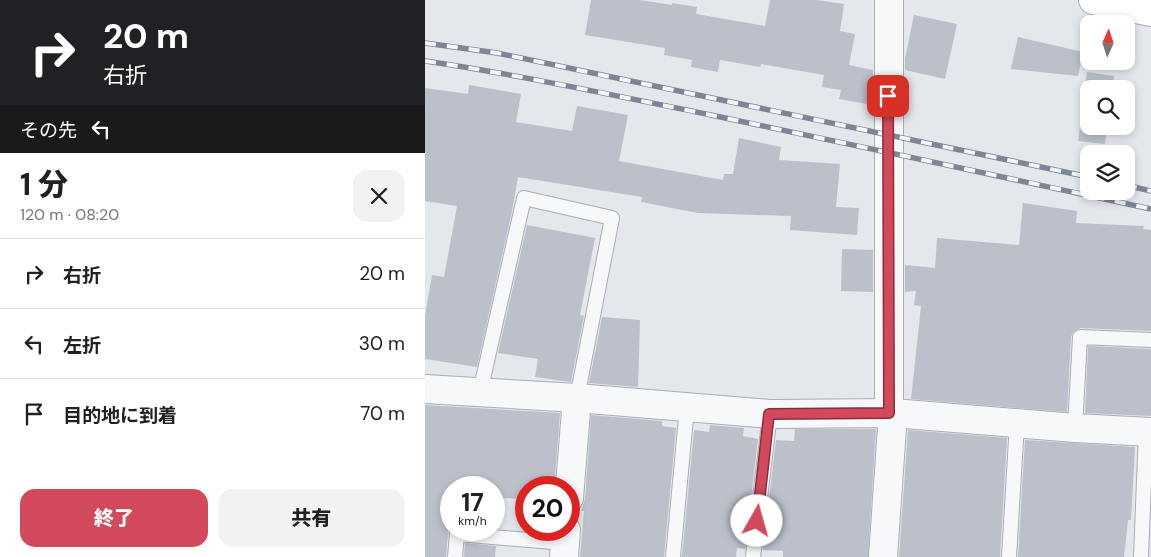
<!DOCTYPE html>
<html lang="ja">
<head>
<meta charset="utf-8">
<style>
  body { margin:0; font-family:"DM Sans","Noto Sans JP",sans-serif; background:#f2f2f2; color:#202124; height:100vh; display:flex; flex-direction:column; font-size:19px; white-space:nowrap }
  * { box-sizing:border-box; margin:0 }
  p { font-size:16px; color:#757577 }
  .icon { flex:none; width:28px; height:28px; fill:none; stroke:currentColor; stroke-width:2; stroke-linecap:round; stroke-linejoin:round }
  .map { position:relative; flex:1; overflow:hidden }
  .side { display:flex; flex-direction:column; background:#fff; width:425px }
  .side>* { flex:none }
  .top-card { background:#202124; color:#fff; overflow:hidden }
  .needle { width:32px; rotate:3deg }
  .tools { position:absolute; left:655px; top:15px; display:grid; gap:10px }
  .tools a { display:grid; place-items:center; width:55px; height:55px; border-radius:10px; background:#fff; box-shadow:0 2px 8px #0003; font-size:25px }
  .speed { position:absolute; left:15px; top:476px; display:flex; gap:10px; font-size:25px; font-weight:700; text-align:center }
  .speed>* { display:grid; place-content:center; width:65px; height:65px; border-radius:50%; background:#fff; box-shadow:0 2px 8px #0003; line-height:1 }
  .speed small { font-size:12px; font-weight:400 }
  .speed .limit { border:8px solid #d22; background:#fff; color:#111 }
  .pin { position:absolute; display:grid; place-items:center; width:42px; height:42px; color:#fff; margin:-21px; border-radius:10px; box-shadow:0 2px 8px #0006 }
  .me { position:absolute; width:55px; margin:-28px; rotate:7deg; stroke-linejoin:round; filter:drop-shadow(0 0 4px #0008) }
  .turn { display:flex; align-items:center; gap:18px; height:105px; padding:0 20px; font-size:22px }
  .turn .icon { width:65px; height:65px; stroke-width:2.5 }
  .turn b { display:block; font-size:35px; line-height:42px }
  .then { display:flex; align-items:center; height:48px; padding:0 20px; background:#0003; gap:10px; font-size:19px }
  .round { display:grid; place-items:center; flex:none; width:52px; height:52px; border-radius:15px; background:#f2f2f2 }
  .summary { display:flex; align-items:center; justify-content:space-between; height:85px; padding:0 20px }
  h1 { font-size:30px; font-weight:800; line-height:38px }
  .primary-button { display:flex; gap:10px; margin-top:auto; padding:10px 20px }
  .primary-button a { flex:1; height:58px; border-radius:15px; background:#d1495b; color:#fff; font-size:20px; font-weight:800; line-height:58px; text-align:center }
  .primary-button a+a { background:#f2f2f2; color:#202124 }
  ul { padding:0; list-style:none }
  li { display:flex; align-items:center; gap:15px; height:70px; padding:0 20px; border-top:1px solid #e0e0e0 }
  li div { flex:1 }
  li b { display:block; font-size:19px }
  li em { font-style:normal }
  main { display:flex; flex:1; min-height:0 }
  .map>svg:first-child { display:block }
  .building { fill:#bbc0ca }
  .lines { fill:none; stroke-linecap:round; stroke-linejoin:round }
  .service-casing { stroke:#a9aeb7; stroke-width:16 }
  .minor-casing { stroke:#a9aeb7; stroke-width:30 }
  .primary-casing { stroke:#a3abb8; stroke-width:30 }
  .service { stroke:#f7f8fa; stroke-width:14 }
  .minor { stroke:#f7f8fa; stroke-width:28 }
  .primary { stroke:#fff; stroke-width:28 }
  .rail-casing { stroke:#7d8696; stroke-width:5.5 }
  .rail { stroke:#f4f6f9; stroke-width:4; stroke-dasharray:11; stroke-linecap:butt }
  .route-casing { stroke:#882f3b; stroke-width:12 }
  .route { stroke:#d1495b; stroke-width:9 }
</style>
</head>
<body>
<main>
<section class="side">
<div class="top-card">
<div class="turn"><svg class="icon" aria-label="right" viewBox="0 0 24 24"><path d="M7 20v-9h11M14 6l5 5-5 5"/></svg><div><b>20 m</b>右折</div></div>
<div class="then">その先<svg class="icon" aria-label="left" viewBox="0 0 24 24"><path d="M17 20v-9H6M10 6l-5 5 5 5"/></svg></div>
</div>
<div class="summary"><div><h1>1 分</h1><p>120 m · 08:20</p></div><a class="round"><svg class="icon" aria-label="close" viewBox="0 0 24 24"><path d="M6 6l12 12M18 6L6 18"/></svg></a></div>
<ul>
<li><svg class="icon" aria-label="right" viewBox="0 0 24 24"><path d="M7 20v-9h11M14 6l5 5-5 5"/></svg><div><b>右折</b></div><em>20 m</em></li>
<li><svg class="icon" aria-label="left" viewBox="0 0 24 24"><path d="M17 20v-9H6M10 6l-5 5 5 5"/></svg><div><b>左折</b></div><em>30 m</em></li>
<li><svg class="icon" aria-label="arrive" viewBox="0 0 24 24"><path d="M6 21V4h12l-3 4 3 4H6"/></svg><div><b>目的地に到着</b></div><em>70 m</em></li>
</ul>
<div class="primary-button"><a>終了</a><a>共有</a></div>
</section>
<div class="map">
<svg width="726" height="557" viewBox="0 0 726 557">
  <rect width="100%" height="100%" fill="#e4e7ec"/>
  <g class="building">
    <polygon points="166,0 215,0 247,5 247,3 272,7 271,14 340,26 345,0 391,0 419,4 415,31 430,34 424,65 448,70 447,105 414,99 416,90 397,87 399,75 336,64 335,67 295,60 293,72 266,67 267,60 239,55 240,48 160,35"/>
    <polygon points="489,15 532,24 520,79 480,70 480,59"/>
    <polygon points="593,37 658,52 653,76 586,69"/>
    <polygon points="662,72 689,76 687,89 664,89 664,126 682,126 680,144 653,141"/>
    <polygon points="44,85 96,94 91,122 147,131 152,106 203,115 194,161 298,180 299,174 308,174 314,138 356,147 354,160 415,164 411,207 434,208 432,235 365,230 366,216 273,213 216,202 217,197 93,177 87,211 52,367 0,359 0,316 7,275 19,277 32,206 0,201 0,88 43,94"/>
    <polygon points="598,203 652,211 651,223 719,226 718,229 726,230 726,331 655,328 648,332 646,337 642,412 486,399 496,306 489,305 491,291 480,292 480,265 510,268 512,238 594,245"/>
    <polygon points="102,225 170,238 155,315 159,316 146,382 110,377 113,359 73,353"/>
    <polygon points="417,249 448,250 448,292 416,291"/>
    <polygon points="177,317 215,320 213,387 164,383"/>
    <polygon points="663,346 726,349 726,416 660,413"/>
    <polygon points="0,405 135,413 129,488 101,488 101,499 77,498 73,529 69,528 69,488 26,488 26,528 23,533 21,557 0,557"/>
    <polygon points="166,415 237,421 237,426 251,428 239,557 155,557 159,511 156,511 160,499"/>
    <polygon points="285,425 319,428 318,436 333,439 320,549 312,548 311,557 257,557 269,430 284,432"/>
    <polygon points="370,429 451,429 443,557 358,557 358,551 338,550 351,440 369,441"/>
    <polygon points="483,430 582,438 575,557 474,557"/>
    <polygon points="600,440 710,447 706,520 703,520 699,557 593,557"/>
    <polygon points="40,543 71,546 70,557 39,557"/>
  </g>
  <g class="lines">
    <defs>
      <g id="service">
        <polyline points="55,392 99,198 187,218 152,398"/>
        <polyline points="650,428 655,337 726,340"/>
        <polyline points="30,557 32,534 140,543"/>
        <polyline points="248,557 262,407"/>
        <polyline points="328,557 345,414"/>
        <polyline points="584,557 592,423"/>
        <polyline points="716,557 721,431"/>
      </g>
      <g id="minor">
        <polyline points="464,0 464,413"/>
        <polyline points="0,389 152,398 345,414 468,413 650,428 726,432"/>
        <polyline points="144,498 152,398"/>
        <polyline points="139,557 141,530"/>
        <polyline points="458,557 468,413"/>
      </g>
      <polyline id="primary" points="668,0 726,12"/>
    </defs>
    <use href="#service" class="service-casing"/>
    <use href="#minor" class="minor-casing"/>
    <use href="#primary" class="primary-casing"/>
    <use href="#service" class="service"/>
    <use href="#minor" class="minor"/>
    <use href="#primary" class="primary"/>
    <defs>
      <g id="rail">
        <polyline points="0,43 72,53 664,177"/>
        <path d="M0,61C96,75 191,96 286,115C433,146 579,177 726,209"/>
        <polyline points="701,185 726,191"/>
      </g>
    </defs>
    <use href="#rail" class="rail-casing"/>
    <use href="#rail" class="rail"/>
  </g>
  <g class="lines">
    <defs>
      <polyline id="route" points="332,521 344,414 464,413 463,96"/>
    </defs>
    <use href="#route" class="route-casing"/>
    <use href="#route" class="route"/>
  </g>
</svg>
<div class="tools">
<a><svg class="needle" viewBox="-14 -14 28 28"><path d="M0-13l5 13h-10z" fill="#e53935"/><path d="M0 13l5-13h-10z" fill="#757577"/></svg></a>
<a><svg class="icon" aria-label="search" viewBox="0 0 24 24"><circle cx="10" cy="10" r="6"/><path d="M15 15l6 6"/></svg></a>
<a><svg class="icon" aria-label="layers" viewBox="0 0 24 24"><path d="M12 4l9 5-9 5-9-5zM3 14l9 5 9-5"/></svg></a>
</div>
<div class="speed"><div>17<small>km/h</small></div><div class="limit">20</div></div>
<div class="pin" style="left:463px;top:96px;background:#d93025"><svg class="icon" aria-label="arrive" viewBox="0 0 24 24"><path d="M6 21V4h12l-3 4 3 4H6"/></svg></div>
<svg class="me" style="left:332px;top:521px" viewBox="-20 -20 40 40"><circle r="19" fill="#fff"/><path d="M0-13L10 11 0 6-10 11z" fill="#d1495b"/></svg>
</div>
</main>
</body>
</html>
